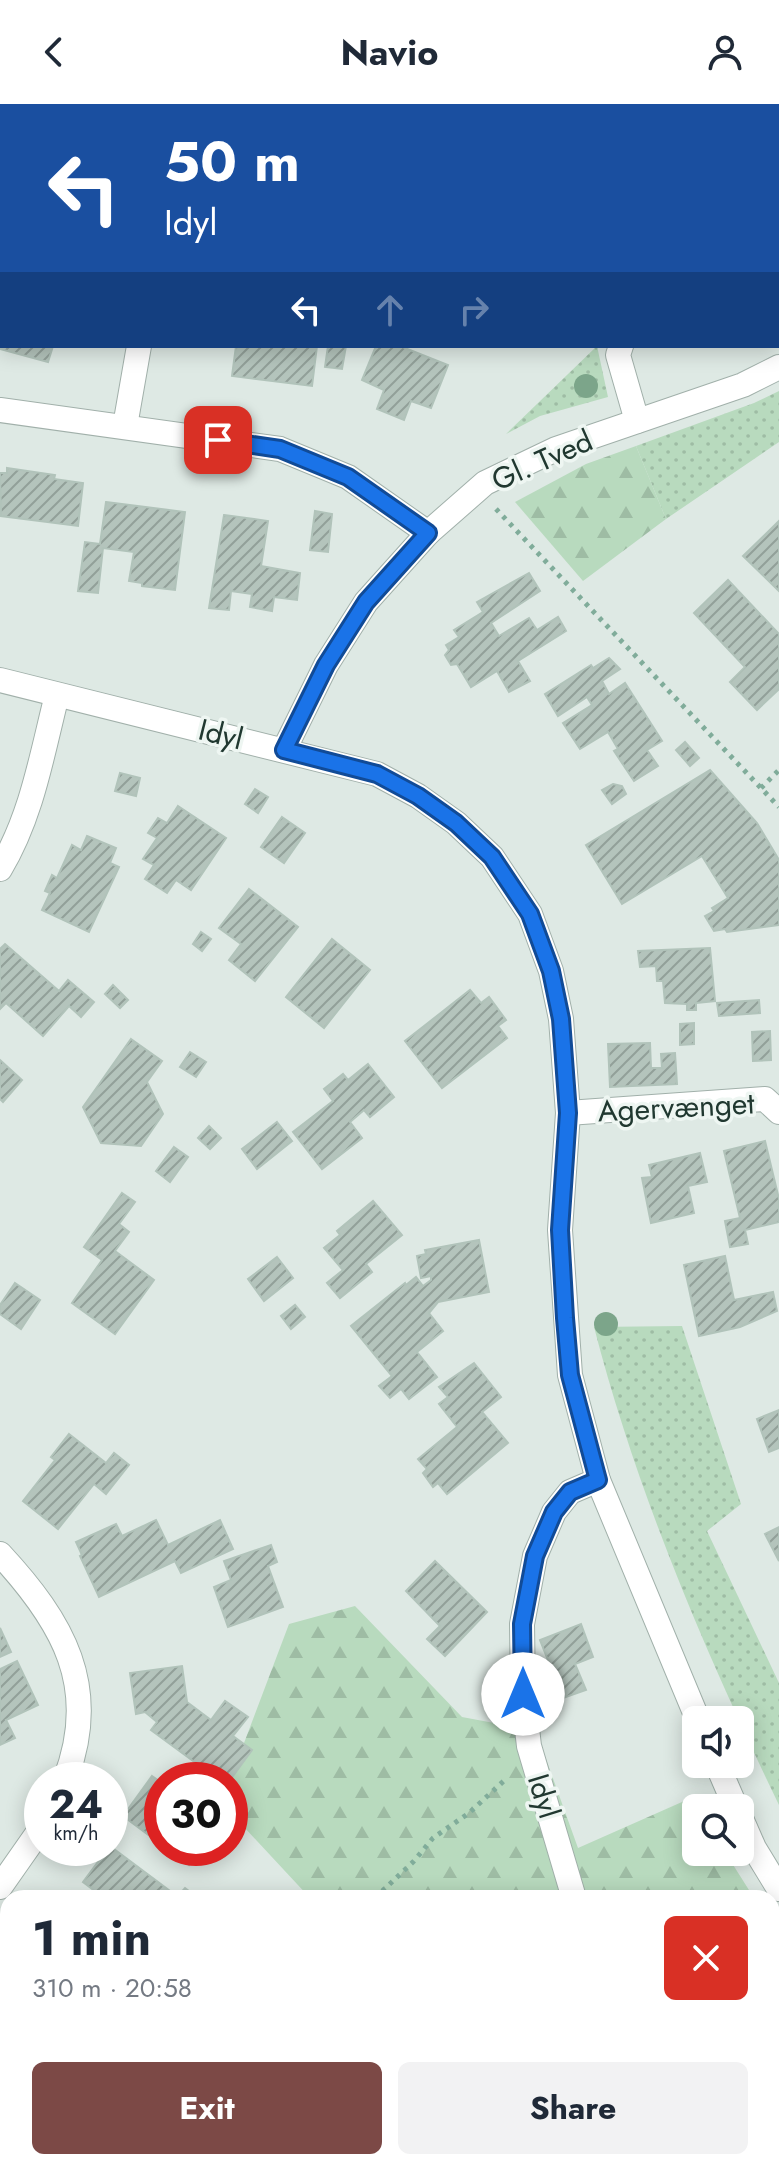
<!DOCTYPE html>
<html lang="en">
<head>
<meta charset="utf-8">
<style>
  body { margin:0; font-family:Jost,sans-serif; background:#f2f2f3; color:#1f2937; height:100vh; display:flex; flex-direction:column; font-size:30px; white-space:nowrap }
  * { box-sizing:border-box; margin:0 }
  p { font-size:26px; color:#747a83 }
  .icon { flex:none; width:44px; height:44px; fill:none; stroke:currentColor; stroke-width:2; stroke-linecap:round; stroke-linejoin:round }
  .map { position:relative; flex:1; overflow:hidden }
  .side { position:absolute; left:0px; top:1786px; width:780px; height:280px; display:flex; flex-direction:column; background:#fff; border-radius:24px 24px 0 0; box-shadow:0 4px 20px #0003 }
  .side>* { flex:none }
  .guide { position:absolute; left:0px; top:0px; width:780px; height:244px; box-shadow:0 4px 20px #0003; background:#1a4fa0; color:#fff; overflow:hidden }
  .buttons { position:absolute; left:682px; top:1602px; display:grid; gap:16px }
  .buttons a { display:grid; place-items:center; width:72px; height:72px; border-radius:12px; background:#fff; box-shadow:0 4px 20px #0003; font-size:40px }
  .speed { position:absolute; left:24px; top:1658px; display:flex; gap:16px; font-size:40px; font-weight:700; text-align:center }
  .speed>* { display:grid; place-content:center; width:104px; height:104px; border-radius:50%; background:#fff; box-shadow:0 4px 20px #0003; line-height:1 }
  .speed small { font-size:20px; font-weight:400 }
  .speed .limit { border:12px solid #d22; background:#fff; color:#111 }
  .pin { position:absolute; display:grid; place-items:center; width:68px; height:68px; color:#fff; margin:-34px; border-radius:16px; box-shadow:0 4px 12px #0006 }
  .me { position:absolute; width:88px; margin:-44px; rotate:0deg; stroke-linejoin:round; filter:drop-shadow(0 0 6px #0008) }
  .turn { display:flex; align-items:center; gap:28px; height:168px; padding:0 32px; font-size:36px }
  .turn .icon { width:104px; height:104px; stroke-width:2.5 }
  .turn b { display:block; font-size:56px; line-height:68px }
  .lanes { display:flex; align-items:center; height:76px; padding:0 32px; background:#0003; justify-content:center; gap:40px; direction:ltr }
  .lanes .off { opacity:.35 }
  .round { display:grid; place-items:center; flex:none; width:84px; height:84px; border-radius:12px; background:#f2f2f3 }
  .headline { display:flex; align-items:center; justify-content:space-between; height:136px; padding:0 32px }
  h1 { font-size:48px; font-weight:700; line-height:60px }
  .primary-button { display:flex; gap:16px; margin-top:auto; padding:16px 32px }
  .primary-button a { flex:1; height:92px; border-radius:12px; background:#7c4946; color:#fff; font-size:32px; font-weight:700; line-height:92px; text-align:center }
  .primary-button a+a { background:#f2f2f3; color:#1f2937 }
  header { display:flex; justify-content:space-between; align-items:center; height:104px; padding:0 32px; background:#fff; font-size:36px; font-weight:700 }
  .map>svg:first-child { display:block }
  .grass { fill:url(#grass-dots) }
  .forest { fill:url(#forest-firs) }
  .building { fill:url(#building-hatch); stroke:#b1c3ba; stroke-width:2 }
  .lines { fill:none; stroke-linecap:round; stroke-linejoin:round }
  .minor-casing { stroke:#a1b0aa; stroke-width:26 }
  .path { stroke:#80ac9a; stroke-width:5; stroke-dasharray:4 6; stroke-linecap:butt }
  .minor { stroke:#fff; stroke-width:24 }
  .tree { fill:#7ca58a }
  .route-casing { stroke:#114b97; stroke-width:20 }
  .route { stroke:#1a73e8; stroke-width:14 }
  .labels { text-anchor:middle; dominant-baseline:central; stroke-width:7; stroke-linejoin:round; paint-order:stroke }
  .street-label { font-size:30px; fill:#203830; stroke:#eef6f2 }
</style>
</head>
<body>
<header><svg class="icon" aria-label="back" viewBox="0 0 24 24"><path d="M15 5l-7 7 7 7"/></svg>Navio<svg class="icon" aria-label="person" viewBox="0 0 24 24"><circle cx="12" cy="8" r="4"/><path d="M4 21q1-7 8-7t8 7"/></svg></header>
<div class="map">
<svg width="779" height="2066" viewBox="0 0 779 2066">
  <defs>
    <pattern id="grass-dots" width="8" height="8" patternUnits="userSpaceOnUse" patternTransform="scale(2)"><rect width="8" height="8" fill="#b8dabe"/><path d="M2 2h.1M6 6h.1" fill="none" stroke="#9ebca4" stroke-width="1.8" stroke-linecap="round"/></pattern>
    <pattern id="forest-firs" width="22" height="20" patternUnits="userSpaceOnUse" patternTransform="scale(2)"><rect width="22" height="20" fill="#b8dabe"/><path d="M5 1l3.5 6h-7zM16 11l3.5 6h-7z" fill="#9ebca4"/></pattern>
    <pattern id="building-hatch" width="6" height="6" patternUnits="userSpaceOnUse" patternTransform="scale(2)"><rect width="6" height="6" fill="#b4c4bc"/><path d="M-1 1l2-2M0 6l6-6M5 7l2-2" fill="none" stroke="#92a099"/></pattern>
  </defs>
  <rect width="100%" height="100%" fill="#dee9e4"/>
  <g class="grass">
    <polygon points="597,242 608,293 540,312 506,330"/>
    <polygon points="779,287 779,338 666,415 636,342 754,299"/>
    <path d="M682,1222L741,1400L707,1427L779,1579V1701C705,1548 637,1389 594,1223Z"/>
  </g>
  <g class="forest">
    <polygon points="636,342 666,415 583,477 515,398 586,360"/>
    <polygon points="355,1502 462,1613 536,1627 578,1744 691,1694 697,1704 696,1748 725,1748 754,1794 310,1794 230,1708 230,1676 289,1520"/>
    <polygon points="772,1822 779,1833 779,1996 772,1985"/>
    <polygon points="160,2058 754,2058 760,2066 155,2066"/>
  </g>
  <g class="building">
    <polygon points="433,0 502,0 504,2 435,2"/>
    <polygon points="652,0 712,0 714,2 650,2"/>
    <polygon points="0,196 2,242 53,242 48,258 0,245"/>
    <polygon points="236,242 317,242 312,282 232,272"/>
    <polygon points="328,242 346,242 342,265 325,263"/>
    <polygon points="376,242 400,242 448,261 431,304 411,297 404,316 377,305 384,286 362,276"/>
    <polygon points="7,364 55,371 54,375 83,379 78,422 1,412 0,369 7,369"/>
    <polygon points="106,398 185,408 175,486 142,482 142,479 129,477 134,448 103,444 98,489 78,487 85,438 100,440"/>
    <polygon points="315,407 332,410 328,448 310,446"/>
    <polygon points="224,411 268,417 261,462 300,469 297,496 274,493 272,507 250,503 252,490 231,487 229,506 209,504"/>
    <polygon points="779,417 779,487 743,452"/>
    <polygon points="529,469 540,487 491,519 499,532 529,514 537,526 558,513 566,527 518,557 530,577 509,588 497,567 471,583 457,560 451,561 445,551 449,546 446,541 459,533 454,526 483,508 477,498"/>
    <polygon points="728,476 779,530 779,585 757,606 730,578 745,563 694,509"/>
    <polygon points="609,554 620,565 602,577 609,590 625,579 662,637 647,646 658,662 634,677 614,647 618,645 608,628 580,645 563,619 592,601 587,593 558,612 545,590 591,561 593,564"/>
    <polygon points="685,638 699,654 690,662 676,646"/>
    <polygon points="710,666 757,719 779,756 779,821 727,828 725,825 714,827 705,812 714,807 712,804 728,794 702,752 622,800 586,741"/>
    <polygon points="120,669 140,674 136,692 115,687"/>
    <polygon points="613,680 622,682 626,690 612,700 602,686"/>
    <polygon points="255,685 268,693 258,709 245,700"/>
    <polygon points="178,702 226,734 191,786 176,776 167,789 145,775 154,761 143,755 157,734 148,729 158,714 167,719"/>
    <polygon points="282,713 305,729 284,759 261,743"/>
    <polygon points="87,732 116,744 110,759 119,763 89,828 42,806 50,789 45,787 52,771 57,774 72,741 81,746"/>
    <polygon points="249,785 298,823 255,877 229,856 241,840 219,824"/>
    <polygon points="201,828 211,835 202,847 193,840"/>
    <polygon points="332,835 370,866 324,924 286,893"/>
    <polygon points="5,840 59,887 68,876 94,898 81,913 69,902 43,932 6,899 0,905 0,845"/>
    <polygon points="710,844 715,897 696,899 696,906 687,906 687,900 665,899 663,877 657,877 656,862 640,863 638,847"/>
    <polygon points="113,881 128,896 120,904 105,890"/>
    <polygon points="470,886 481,899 489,893 506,916 498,922 507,934 442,984 405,937"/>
    <polygon points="759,896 760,909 719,912 717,899"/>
    <polygon points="694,919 694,940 680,941 680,920"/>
    <polygon points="770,927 771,956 753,957 752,928"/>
    <polygon points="131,935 162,957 147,978 163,1010 141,1042 101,1039 83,1003"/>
    <polygon points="650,939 651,964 662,964 661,950 675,949 677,980 610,983 608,940"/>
    <polygon points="190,948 206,958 196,973 180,963"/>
    <polygon points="0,956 22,976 3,998 0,995"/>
    <polygon points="368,960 394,993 370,1013 364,1006 350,1018 362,1034 322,1065 293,1028 333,997 324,985 343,970 348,976"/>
    <polygon points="277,1018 292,1037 257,1065 242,1045"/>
    <polygon points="209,1022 221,1034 210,1045 198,1034"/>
    <polygon points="765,1037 779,1095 779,1118 745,1126 748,1140 730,1143 725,1117 740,1114 724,1047"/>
    <polygon points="174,1043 188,1053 170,1078 156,1067"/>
    <polygon points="700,1049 707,1078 688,1082 694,1109 651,1119 642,1074 652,1073 649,1061"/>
    <polygon points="122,1089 135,1098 119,1120 129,1128 115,1147 154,1176 115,1230 72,1199 102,1156 84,1143"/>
    <polygon points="373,1097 402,1131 366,1160 372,1168 340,1194 327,1179 343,1166 324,1144 340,1131 337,1127"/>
    <polygon points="479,1136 489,1188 438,1198 429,1209 443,1227 417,1248 437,1273 409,1295 401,1285 390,1294 379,1282 392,1272 351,1222 405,1179 406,1181 416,1173 423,1182 431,1176 431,1172 421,1174 417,1152 426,1150 425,1146"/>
    <polygon points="725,1152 734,1196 773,1188 777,1207 740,1223 699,1232 684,1161"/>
    <polygon points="277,1153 293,1174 264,1197 248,1175"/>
    <polygon points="15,1179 40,1196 21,1225 0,1210 0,1201"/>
    <polygon points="295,1201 305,1213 291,1225 281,1212"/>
    <polygon points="474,1259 501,1293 482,1308 508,1339 447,1390 438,1379 433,1383 423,1369 427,1365 418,1355 457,1323 439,1300 448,1293 439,1283"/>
    <polygon points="779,1306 779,1344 769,1348 757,1315"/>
    <polygon points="69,1330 106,1359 114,1349 129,1361 106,1390 94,1380 58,1425 23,1397 55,1356 51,1353"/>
    <polygon points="156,1416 168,1441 220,1416 233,1445 181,1469 175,1457 99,1493 80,1452 82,1451 76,1438 116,1420 122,1432"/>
    <polygon points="779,1423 779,1457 765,1430"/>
    <polygon points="271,1441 277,1458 268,1462 283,1503 228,1523 214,1483 231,1476 224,1457"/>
    <polygon points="435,1457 487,1508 445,1552 427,1535 440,1522 406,1487"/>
    <polygon points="581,1520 593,1553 575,1560 586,1586 563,1594 540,1536"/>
    <polygon points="0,1524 11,1548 0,1553"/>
    <polygon points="17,1557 38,1601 6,1616 15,1634 0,1641 0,1565"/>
    <polygon points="182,1562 187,1598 211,1616 225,1597 248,1613 233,1632 252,1646 230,1676 219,1676 151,1626 157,1618 145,1608 136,1610 130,1569"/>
    <polygon points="152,1672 162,1679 162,1741 123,1712"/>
    <polygon points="110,1742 174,1790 171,1794 104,1794 83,1778 106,1747 102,1744"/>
    <polygon points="166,1744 201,1744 189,1761"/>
    <polygon points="185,1784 198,1794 176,1794"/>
    <polygon points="8,1856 8,1928 0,1938 0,1867"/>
    <polygon points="0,1983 8,1989 8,2045 0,2039"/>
  </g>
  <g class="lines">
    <defs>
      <g id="minor">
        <polyline points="255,2 257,0"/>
        <polyline points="778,78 779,77"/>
        <polyline points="621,242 618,251 637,317"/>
        <polyline points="0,306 280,345 348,373 428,429"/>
        <polyline points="125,322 139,242"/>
        <polyline points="0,576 377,670 418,692 456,719 492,753 530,810 551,867 561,915 568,1009 560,1126 570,1271 598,1376 698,1616"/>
        <polyline points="284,646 326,561 366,498 428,429 485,379 556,345 743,281 779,263"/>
        <path d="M0,765C32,712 42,650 57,591"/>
        <polyline points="568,1009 765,995 779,1008"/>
        <path d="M0,1450C63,1518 101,1583 65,1676"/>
        <polyline points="717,1660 736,1704"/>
        <polyline points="740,1712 754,1744 779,1785"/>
        <polyline points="0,1783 42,1723"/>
        <polyline points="574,1794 529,1642 523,1590 522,1520 535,1452 554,1408 570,1388 598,1376"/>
        <polyline points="735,2058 742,2066"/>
      </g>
    </defs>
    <use href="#minor" class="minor-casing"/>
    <g class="path">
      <polyline points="767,0 769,2"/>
      <polyline points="778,10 779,11"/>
      <polyline points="496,405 779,703"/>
      <polyline points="761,684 779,666"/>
      <polyline points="375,1794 414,1757 433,1734 469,1709 507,1674"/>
      <polyline points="160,2066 166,2058"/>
    </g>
    <use href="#minor" class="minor"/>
  </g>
  <g class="tree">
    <circle cx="586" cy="282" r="12"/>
    <circle cx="606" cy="1220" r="12"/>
  </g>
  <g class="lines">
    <defs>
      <polyline id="route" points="218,336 280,345 348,373 428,429 366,498 326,561 284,646 377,670 418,692 456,719 492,753 530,810 551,867 561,915 568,1009 560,1126 565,1214 570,1271 598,1376 570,1388 554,1408 535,1452 522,1520 523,1590"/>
    </defs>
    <use href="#route" class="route-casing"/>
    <use href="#route" class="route"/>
  </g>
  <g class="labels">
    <g class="street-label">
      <text transform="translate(542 356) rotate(-24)">Gl. Tved</text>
      <text transform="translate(221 630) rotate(14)">Idyl</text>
      <text transform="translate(676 1003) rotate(-3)">Agervænget</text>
      <text transform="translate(544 1692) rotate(73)">Idyl</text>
    </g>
  </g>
</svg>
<div class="buttons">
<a><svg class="icon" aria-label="sound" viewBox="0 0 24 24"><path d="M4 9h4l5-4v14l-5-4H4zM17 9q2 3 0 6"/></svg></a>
<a><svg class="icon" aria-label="search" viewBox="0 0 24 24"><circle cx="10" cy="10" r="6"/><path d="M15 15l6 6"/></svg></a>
</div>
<div class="speed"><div>24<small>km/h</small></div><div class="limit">30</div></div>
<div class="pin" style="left:218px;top:336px;background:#d93025"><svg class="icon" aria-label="arrive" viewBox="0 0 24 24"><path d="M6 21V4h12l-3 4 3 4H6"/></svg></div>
<svg class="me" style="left:523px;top:1590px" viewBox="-20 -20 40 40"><circle r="19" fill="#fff"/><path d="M0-13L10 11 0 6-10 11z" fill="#1a73e8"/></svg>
<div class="guide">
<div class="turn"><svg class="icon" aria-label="left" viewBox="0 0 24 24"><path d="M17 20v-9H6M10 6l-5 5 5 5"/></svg><div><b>50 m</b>Idyl</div></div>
<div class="lanes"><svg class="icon" aria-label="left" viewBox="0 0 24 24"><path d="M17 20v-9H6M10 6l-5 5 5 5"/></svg><svg class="icon off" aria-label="ahead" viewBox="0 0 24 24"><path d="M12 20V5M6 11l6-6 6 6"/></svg><svg class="icon off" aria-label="right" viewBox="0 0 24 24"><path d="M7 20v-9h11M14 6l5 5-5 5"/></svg></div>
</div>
<section class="side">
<div class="headline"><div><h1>1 min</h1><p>310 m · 20:58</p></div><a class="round" style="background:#d93025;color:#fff"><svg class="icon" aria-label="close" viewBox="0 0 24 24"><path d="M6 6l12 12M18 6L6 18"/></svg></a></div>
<div class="primary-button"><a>Exit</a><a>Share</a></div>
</section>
</div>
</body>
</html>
